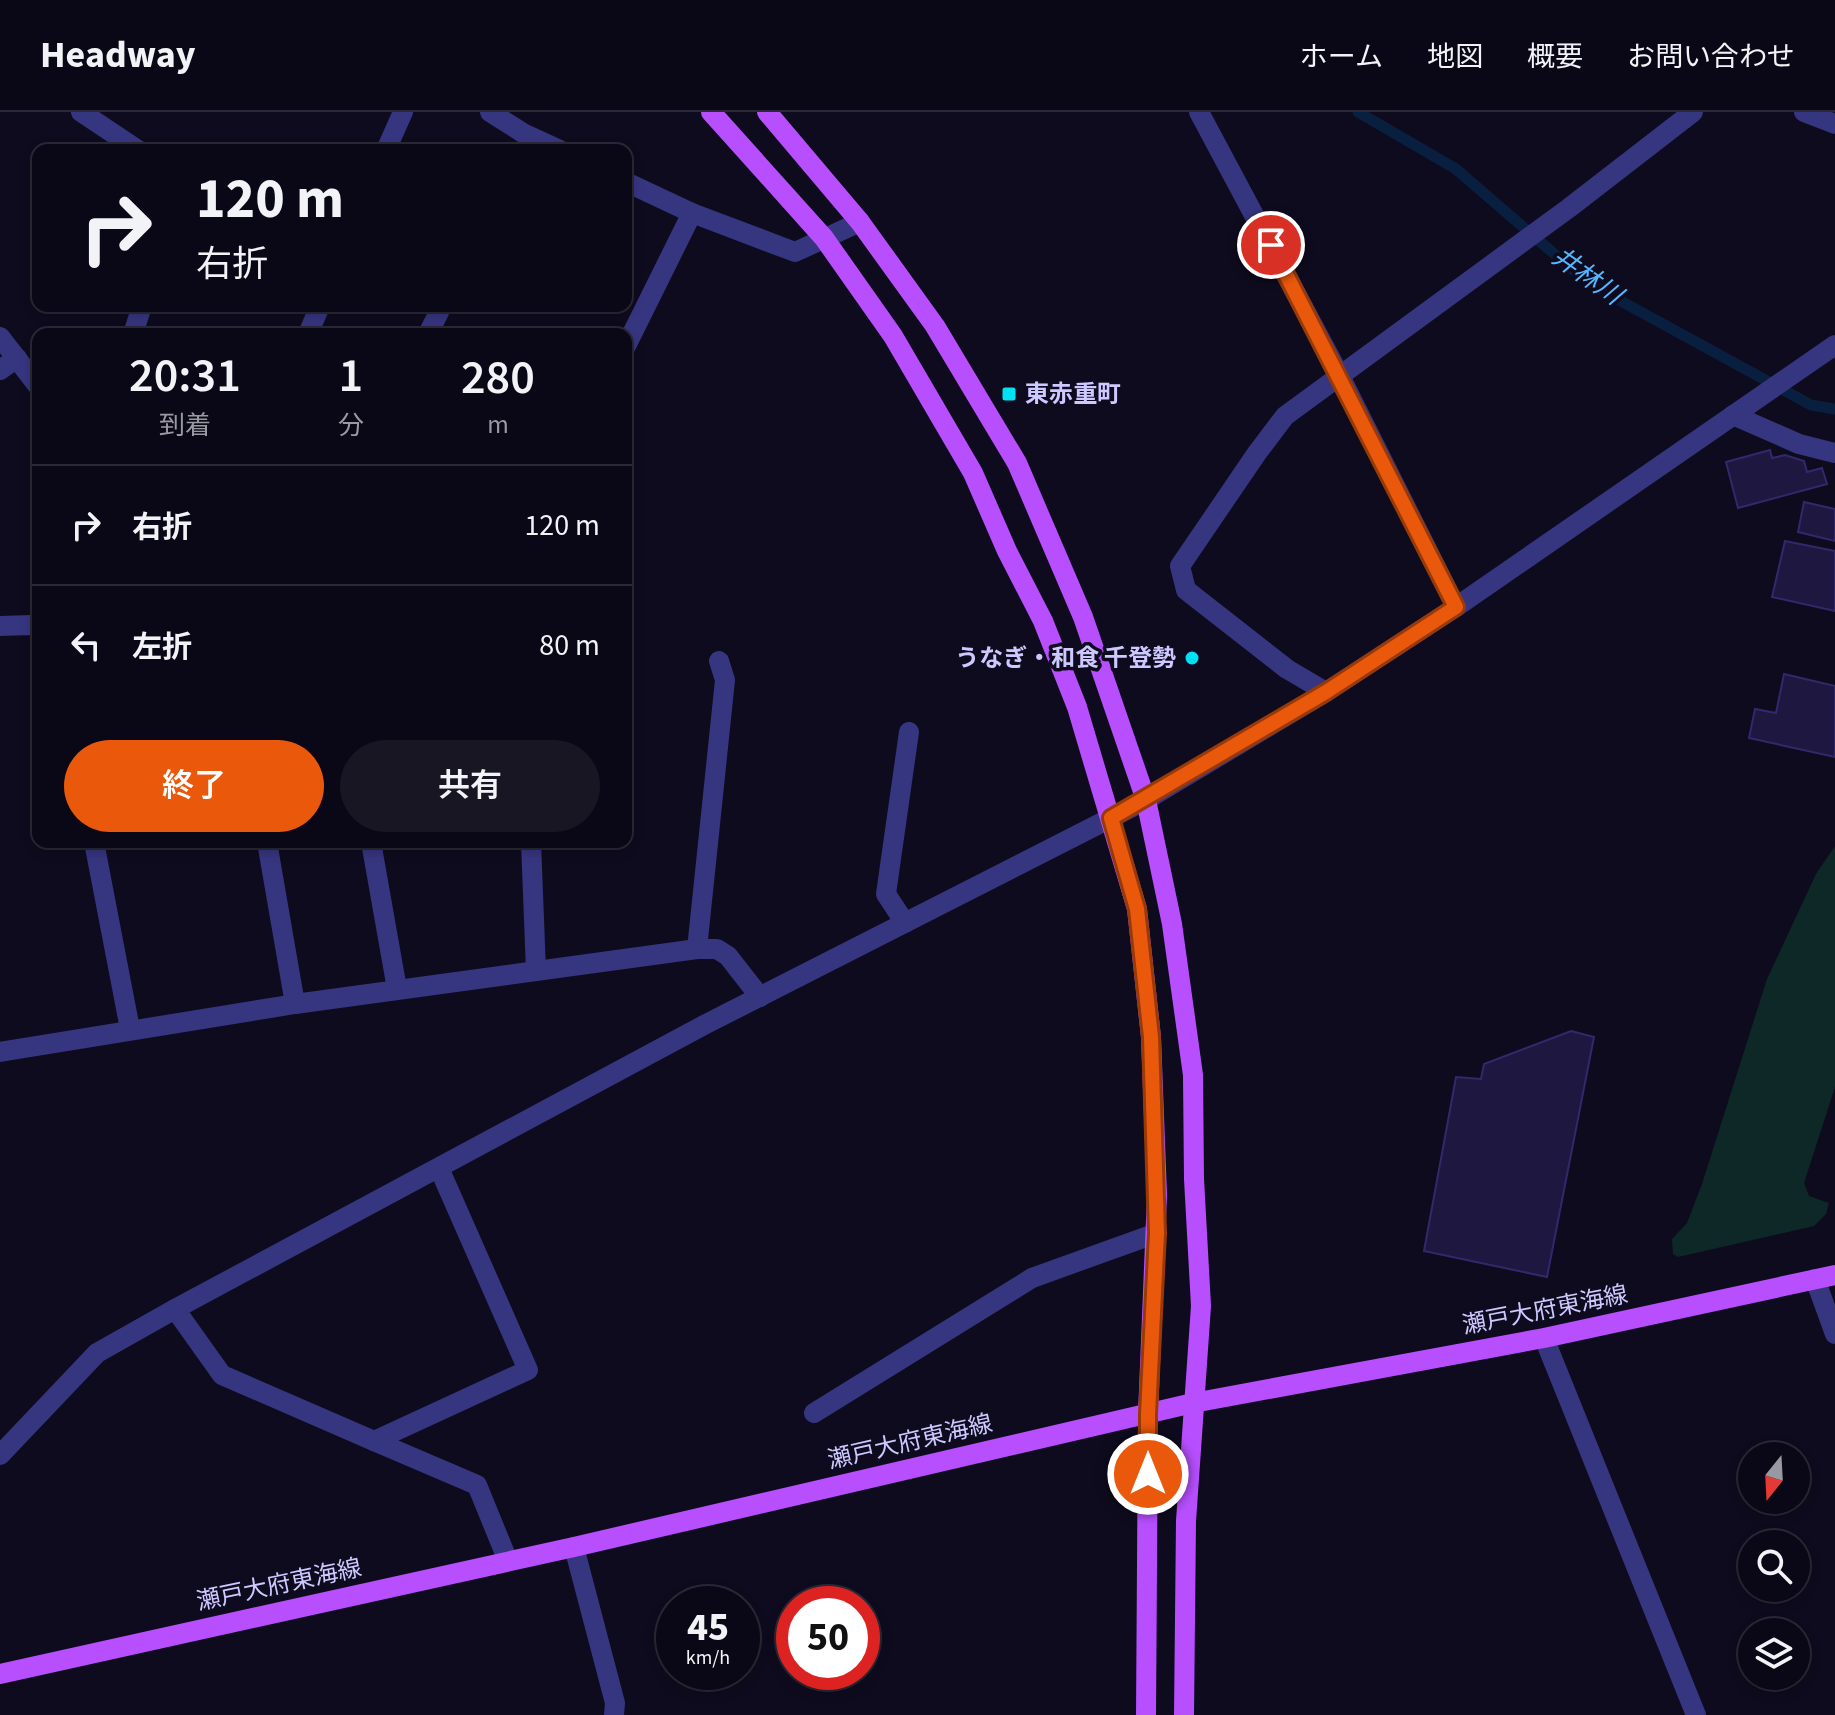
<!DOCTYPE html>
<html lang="ja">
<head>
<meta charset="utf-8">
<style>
  body { margin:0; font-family:"Source Sans 3","Noto Sans JP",sans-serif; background:#181623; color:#f1f3f6; height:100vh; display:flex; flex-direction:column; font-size:30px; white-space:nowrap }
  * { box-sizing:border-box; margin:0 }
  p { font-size:26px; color:#999aa1 }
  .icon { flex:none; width:44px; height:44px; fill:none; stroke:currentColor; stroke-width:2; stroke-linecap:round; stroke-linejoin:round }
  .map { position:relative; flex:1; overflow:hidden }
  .sheet { position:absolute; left:32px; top:216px; width:600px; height:520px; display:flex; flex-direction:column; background:#0a0816; border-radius:16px; box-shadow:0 4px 12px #0003,0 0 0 2px #2a2935 }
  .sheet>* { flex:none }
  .top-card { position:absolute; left:32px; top:32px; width:600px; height:168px; border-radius:16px; box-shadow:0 4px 12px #0003,0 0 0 2px #2a2935; background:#0a0816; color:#f1f3f6; overflow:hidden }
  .needle { width:52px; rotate:198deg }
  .tools { position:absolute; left:1738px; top:1330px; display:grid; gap:16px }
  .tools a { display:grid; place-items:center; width:72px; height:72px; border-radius:50%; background:#0a0816; box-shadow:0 4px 12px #0003,0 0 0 2px #2a2935; font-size:40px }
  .speed { position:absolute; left:656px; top:1474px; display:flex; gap:16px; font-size:40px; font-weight:700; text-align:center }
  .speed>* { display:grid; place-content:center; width:104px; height:104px; border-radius:50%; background:#0a0816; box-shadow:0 4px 12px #0003,0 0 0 2px #2a2935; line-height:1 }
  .speed small { font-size:20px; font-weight:400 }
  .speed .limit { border:12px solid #d22; background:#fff; color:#111 }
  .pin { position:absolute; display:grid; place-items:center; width:68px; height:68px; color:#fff; margin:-34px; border:4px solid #fff; border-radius:50%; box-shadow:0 2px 8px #0007 }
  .me { position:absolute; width:88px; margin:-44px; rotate:0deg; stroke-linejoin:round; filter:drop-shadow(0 0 6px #0008) }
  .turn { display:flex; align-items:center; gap:28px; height:168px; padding:0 32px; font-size:36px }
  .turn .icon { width:104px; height:104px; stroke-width:2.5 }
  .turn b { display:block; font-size:56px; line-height:68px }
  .eta { display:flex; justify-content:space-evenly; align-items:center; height:136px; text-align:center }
  .eta b { font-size:48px; font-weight:600; line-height:56px }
  .action { display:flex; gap:16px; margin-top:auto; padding:16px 32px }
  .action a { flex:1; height:92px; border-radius:48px; background:#ea580c; color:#fff; font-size:32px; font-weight:600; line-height:92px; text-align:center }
  .action a+a { background:#181623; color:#f1f3f6 }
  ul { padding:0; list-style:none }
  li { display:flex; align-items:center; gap:24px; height:120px; padding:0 32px; border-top:2px solid #2a2935 }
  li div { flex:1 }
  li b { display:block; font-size:30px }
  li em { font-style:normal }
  header { display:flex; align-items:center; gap:48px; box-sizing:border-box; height:112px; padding:0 40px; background:#0a0816; border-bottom:2px solid #2a2935 }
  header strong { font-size:38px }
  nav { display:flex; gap:44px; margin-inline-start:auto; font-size:28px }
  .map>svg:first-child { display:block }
  .green { fill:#0e2827 }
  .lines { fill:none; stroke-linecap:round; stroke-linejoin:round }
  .stream { stroke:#091f3f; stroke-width:11 }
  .building { fill:#1e1740; stroke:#34286c; stroke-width:2 }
  .minor { stroke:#36357f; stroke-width:20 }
  .major { stroke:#b84fff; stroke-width:20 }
  .route-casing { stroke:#983908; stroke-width:20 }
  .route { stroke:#ea580c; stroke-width:14 }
  .poi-dot { fill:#00e2f3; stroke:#0e0b1e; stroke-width:3 }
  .labels { text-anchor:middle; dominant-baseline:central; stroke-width:7; stroke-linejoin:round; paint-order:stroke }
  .poi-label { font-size:24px; font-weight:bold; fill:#cdc8ff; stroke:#0e0b1e; text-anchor:start }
  .street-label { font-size:24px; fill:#cdc8ff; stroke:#0e0b1e }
  .water-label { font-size:26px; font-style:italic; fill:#56b6ff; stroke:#0e0b1e }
</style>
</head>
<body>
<header>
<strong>Headway</strong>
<nav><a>ホーム</a><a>地図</a><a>概要</a><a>お問い合わせ</a></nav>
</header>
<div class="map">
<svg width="1835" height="1603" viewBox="0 0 1835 1603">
  <rect width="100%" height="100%" fill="#0e0b1e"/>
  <polygon class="green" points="1835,734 1835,975 1804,1071 1809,1084 1829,1091 1826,1102 1814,1114 1678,1145 1673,1142 1672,1127 1687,1111 1702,1072 1767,867 1816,762"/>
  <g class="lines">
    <polyline class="stream" points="1358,0 1456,57 1588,171 1811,293 1835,297"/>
  </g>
  <g class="building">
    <polygon points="1770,338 1772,346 1785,343 1804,349 1807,360 1822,356 1827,372 1738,396 1726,350"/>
    <polygon points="1804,390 1835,397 1835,429 1798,420"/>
    <polygon points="1785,429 1835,439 1835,499 1772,485"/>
    <polygon points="1784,562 1835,574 1835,645 1749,626 1755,597 1776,601"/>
    <polygon points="1571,919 1594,925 1547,1165 1424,1139 1456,965 1481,967 1484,952"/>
  </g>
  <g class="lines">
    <g class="minor">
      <polyline points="81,0 138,38"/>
      <polyline points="490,0 523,21 560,38"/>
      <polyline points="1199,0 1340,264 1456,495"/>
      <polyline points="1804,0 1835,12"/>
      <polyline points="386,38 403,0"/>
      <polyline points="626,70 692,101 795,140 860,110"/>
      <polyline points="133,222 142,194"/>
      <polyline points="308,222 320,194"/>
      <polyline points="428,222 442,194"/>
      <polyline points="0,225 38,274"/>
      <polyline points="626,234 692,101"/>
      <polyline points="0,258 17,246"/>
      <polyline points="1733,303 1799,332 1835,341"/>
      <polyline points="0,514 31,513 38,515"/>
      <polyline points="1326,580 1287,557 1186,478 1180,454 1257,341 1285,304 1569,96 1693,0"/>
      <polyline points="94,730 130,917"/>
      <polyline points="267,730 295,892"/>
      <polyline points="371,730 397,877"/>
      <polyline points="531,730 536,859"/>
      <polyline points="905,811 886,782 909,620"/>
      <polyline points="697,837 725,568 719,549"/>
      <polyline points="0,940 295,892 697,837 717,837 728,844 760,885"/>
      <polyline points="1815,1167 1835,1222"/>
      <polyline points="175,1197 222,1263 374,1329 528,1258 439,1056"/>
      <polyline points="1544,1226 1696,1603"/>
      <polyline points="814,1301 1032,1166 1157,1121"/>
      <polyline points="374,1329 477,1373 508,1449"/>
      <polyline points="0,1343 97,1241 175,1197 706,912 1146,688 1326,580 1456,495 1835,233"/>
      <polyline points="574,1435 615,1591 614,1603"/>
    </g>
    <g class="major">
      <polyline points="711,0 824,126 893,224 973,361 1007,439 1043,509 1077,595 1137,797 1151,925 1157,1083 1148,1302 1146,1603"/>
      <polyline points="767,0 860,110 935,214 1017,351 1083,505 1146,688 1172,812 1193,963 1194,1067 1201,1194 1186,1409 1184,1603"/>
      <polyline points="0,1562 574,1435 1193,1291 1544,1226 1835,1163"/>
    </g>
  </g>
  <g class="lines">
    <defs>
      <polyline id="route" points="1148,1362 1148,1302 1157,1121 1151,925 1137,797 1111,706 1326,580 1456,495 1271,133"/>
    </defs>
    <use href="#route" class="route-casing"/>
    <use href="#route" class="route"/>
  </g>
  <g class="poi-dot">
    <rect x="1001" y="274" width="16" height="16" rx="4"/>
    <circle cx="1192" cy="546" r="8"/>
  </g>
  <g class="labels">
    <g class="poi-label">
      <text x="1025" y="282">東赤重町</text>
      <text x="1176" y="546" text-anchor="end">うなぎ・和食 千登勢</text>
    </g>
    <g class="street-label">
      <text transform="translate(1545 1198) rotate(-11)">瀬戸大府東海線</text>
      <text transform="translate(910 1330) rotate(-13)">瀬戸大府東海線</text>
      <text transform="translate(279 1473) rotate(-12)">瀬戸大府東海線</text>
    </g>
    <g class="water-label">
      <text transform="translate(1587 164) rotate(35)">井林川</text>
    </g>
  </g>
</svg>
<div class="tools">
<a><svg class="needle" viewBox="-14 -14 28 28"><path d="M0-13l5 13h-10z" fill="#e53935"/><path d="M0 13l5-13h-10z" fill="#999aa1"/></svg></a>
<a><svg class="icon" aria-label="search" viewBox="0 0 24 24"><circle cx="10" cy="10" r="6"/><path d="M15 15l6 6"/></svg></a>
<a><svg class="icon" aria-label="layers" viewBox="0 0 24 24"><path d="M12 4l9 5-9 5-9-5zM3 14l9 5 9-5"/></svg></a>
</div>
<div class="speed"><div>45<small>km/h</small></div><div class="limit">50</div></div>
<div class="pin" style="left:1271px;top:133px;background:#d93025"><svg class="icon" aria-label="arrive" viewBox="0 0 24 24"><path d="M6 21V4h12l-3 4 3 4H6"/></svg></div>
<svg class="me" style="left:1148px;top:1362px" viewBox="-20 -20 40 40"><circle r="17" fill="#ea580c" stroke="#fff" stroke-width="3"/><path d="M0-11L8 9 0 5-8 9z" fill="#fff"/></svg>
<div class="top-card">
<div class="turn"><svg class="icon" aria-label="right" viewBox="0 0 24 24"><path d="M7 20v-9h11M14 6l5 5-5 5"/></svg><div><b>120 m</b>右折</div></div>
</div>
<section class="sheet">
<div class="eta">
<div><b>20:31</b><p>到着</p></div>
<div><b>1</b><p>分</p></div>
<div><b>280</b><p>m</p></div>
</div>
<ul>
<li><svg class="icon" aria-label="right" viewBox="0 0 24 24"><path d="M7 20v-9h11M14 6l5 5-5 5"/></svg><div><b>右折</b></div><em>120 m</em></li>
<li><svg class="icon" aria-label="left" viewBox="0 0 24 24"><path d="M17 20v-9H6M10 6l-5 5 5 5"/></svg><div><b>左折</b></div><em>80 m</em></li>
</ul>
<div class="action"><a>終了</a><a>共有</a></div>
</section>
</div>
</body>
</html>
